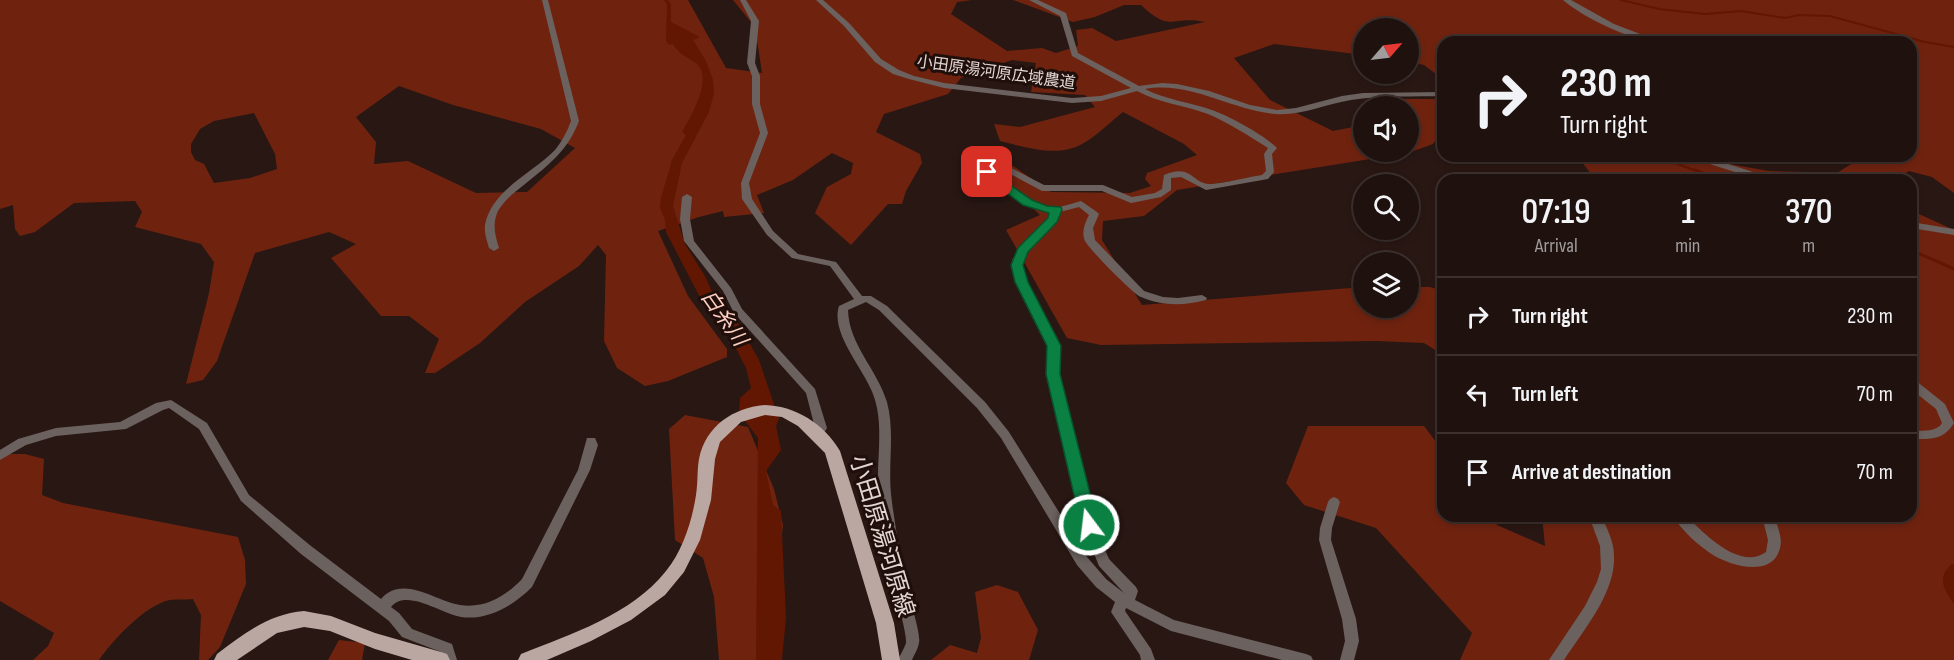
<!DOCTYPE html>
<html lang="en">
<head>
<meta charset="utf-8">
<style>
  body { margin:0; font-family:"Sofia Sans Condensed","Noto Sans JP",sans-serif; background:#271a17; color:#f1f3f6; height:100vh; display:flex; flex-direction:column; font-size:22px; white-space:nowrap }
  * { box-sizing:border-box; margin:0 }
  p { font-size:20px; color:#a19d9e }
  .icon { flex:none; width:33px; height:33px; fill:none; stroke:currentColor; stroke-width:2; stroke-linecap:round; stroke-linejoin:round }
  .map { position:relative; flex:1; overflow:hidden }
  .panel { position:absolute; left:1437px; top:174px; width:480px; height:348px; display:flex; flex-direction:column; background:#1f110e; border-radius:18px; box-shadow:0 3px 9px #0003,0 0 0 2px #3c312e }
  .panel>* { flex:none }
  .top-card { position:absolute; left:1437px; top:36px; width:480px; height:126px; border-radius:18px; box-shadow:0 3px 9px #0003,0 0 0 2px #3c312e; background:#1f110e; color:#f1f3f6; overflow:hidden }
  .needle { width:39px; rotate:62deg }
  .buttons { position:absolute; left:1353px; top:18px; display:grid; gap:12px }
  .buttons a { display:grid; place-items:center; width:66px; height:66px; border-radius:50%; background:#1f110e; box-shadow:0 3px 9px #0003,0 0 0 2px #3c312e; font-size:30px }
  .pin { position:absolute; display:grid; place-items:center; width:51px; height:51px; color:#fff; margin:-26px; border-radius:12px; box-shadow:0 3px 9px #0006 }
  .me { position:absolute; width:66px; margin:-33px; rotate:345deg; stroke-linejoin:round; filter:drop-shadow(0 0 4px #0008) }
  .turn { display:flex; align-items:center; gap:21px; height:126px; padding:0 24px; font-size:27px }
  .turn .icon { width:78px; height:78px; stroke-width:2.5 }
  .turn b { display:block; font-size:42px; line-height:51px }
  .eta { display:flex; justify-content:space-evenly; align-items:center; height:102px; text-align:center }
  .eta b { font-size:36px; font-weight:600; line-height:42px }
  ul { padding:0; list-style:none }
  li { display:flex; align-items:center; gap:18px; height:78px; padding:0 24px; border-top:2px solid #3c312e }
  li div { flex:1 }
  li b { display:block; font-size:22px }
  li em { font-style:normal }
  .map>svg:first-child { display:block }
  .forest { fill:#6f230f; fill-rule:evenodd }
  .water { fill:#621702 }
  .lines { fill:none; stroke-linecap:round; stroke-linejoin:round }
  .stream-far1 { stroke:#621702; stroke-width:2 }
  .stream { stroke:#621702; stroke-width:3 }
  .minor { fill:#6b615e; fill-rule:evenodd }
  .major { fill:#bba7a2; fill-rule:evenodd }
  .route { fill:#0b8043; stroke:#07532c; stroke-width:1.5 }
  .labels { text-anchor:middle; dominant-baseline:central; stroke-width:6; stroke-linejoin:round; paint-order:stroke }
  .far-street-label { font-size:16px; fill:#e2d6d2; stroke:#1f0e0a }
  .water-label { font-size:21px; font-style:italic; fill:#fecec2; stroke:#1f0e0a }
  .near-street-label { font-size:24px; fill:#e2d6d2; stroke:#1f0e0a }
</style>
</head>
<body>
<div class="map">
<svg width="1954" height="660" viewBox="0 0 1954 660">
  <rect width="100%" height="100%" fill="#291713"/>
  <g class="forest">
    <path d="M0,0H688L726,68L762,73L755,27L733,0H972L957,2L951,14L1007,51L1042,48L1056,53L1078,46L1076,30L1092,28L1116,41L1205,22C1170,15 1172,34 1141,5H1124L1095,17L1073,22L1013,0H1954V193L1932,177L1909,171L1894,180H1596L1577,156H1685L1769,171L1837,173L1864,156H1911V42H1443V128L1433,144L1408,153L1177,190L1144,216L1103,221L1102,240L1142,305L1363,287L1364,308H1408L1409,287H1430L1443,291V355L1424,343L1376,341L1101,345L1067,338L1006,230L1040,215L993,170L1003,159L1051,192L1130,193L1151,186L1145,179L1147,173L1197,155L1184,144L1123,112C1110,122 1097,136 1082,144C1057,158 1026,147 1000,141L994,124L1020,127L1095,107L1085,95L1031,92L1036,63L1012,60L961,78L948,94L884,114L876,132L920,154L922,163L906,191L902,204H888L851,245L815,213L827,187L851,174L853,163L832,153L793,180L757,195L764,213L724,217L723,211L699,217L658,231L688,296L727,349V357L668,381L645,386L617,368L604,341L606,255L598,245L579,266L525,302L480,343L435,373H425L439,339L409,316H381L331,258L356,244L329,232L255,253L217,361L203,380L186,384L209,293L214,262L201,244L135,227L142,212L135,201L74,203L35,232L20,236L15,229L13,205L0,209ZM1364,28H1408L1409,62L1424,65L1440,77L1435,99H1393L1395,106H1408V152H1364L1363,125L1333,131L1270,100L1234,58L1274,44L1364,55ZM399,86L453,105L541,129L575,148L527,192L476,193L408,161L374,164L376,142L356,117ZM254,113L275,154L277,169L250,178L214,183L204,164L195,160L191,152V144L200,129L214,121Z"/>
    <polygon points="1911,206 1919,214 1954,230 1954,660 1460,660 1472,633 1376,528 1304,505 1286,483 1308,426 1424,426 1443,451 1443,516 1490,516 1497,525 1545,546 1542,516 1911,516"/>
    <polygon points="685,415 748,427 774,489 783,525 770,633 771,660 719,660 714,597 703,558 675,540 669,429"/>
    <path d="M0,454H25L44,459L42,495L63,503L238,537L245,560L246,584L220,647L208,660H199L201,615L193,599C186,600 177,599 170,600C146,604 112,641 99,660H33L48,646L54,633L0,601Z"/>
    <polygon points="997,585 1018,592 1038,630 1029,660 931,660 950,645 977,653 981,638 975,592"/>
    <polygon points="339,640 365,643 362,660 328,660"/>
  </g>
  <g class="water">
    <path d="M664,0H668L671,4V22L700,37L693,40L706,61L713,80L714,93L709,112L682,163L673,206L685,244L705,276L718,305L734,316L759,360L779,419L776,426L781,450L766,471L773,505L781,511L786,618L782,660H756L758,438L739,413L740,398L751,388L746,368L725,327L706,309L666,232L665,220L660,208L661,198L672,160L686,135L682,132C691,117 713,78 697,64C689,58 677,53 673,44L669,45L666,41L667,5Z"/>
    <path d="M1952,564L1954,565V604C1944,590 1936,577 1952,564Z"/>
  </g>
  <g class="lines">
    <g class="stream-far1">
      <polyline points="1621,0 1659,9 1705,14 1741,11 1785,18 1799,15 1830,16 1925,42 1954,47"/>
      <polyline points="1657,156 1699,172"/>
    </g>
    <g class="stream">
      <polyline points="1695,170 1720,180"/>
      <polyline points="1911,250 1954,269"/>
    </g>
    <g class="minor">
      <path d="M542,0H548L579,121C568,150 549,165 525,184C515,192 504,200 498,211C492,223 495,236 499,248L494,251L489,248C487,241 484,233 485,225C491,190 533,173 555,150C562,141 567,132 571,121Z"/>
      <path d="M740,0H746L759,21L755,63L760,76V104L768,133L749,183L752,199L773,231L798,254L836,262L862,296H871L887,306L985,402L1009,432L1087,557L1106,579L1124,593L1099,566L1087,536L1048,374L1049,346L1016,282L1012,260C1023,243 1043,231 1051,212C1032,210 985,185 982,166L994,159L1044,185H1103L1132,197L1155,193L1162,189L1164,175C1191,163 1192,183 1209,184C1222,184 1248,177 1262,175L1266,171L1264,154L1268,148C1249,136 1229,123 1208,114C1184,105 1159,103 1137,91L1101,101L1072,103L944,88L909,79L893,74L875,62L844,26L816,0H823L849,23L881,59L899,70L914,76L944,83L1072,98L1101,96L1131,88L1072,56L1060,16L1029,0H1038L1066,13L1078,53L1139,86L1162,83L1177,84L1209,91L1250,105L1277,110L1296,108L1342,96L1363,93L1443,92V96C1413,97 1381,95 1351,100C1326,104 1301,116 1275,114C1230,110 1191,81 1145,89C1166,100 1190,102 1212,110C1231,117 1264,135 1277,148L1272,154L1274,172L1268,179L1206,190L1181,177L1171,178V190L1161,197L1131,203L1102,191H1042L994,165L991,167V171C1009,185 1033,210 1058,207C1065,206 1073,203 1081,201L1097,212L1099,214L1093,228L1095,240L1144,291L1163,297L1178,298L1202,295L1207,298L1206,300C1184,306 1162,306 1141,297C1134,295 1089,249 1085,241C1081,232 1085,223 1089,215L1079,207L1060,212C1052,232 1033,242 1022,260L1026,282L1059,346L1058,374L1099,536L1109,559L1136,587L1138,591L1135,600L1174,620L1306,654L1311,656L1313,660H1282L1171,631L1126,608L1125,611L1151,649L1155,660H1141L1140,655L1111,612L1115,602L1096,587L1077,565L1001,438L977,408L879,310L866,302L848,310C849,345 877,369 887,402C895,432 888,464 891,494C895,529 902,564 910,598C912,608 921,635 919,643C918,649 914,655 912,660H898C900,655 904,649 906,643C907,635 899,608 897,598C889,561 880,523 878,485C877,455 884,423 873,394C864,369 830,333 839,306L854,299L830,266L792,258L767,235L742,199L741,183L760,133L752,104V76L747,63L751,21Z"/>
      <path d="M1563,0H1571L1614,24L1661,42C1633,42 1584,18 1563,0Z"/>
      <polygon points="1690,156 1703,156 1772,178 1773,180 1760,180 1691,158"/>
      <polygon points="687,194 692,197 690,219 694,241 731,288 742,309 815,389 827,428 822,436 814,436 812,433 815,428 806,393 734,313 723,291 684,241 680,219 682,197"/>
      <polygon points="1911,222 1954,229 1954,235 1911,228"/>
      <path d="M1911,379L1915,380L1945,404L1954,423C1943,441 1930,439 1911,439V431C1921,430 1936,433 1942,423L1936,409L1911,389Z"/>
      <path d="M171,400L207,423L249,495L311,546L381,599C403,574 435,601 460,605C485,609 506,596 522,579L578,470L587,438H595L598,445L590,470L532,587C514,605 488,621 461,617C441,614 407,588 391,607L399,613L412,629L452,644L457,660H443L441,652L402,637L389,621L301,554L241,501L199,429L169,408L163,410L126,429L56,436L26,445L0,460V450L18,439L56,428L120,422L156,403Z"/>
      <polygon points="1334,497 1338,499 1340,502 1332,528 1331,540 1356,619 1359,641 1354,660 1340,660 1345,641 1342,619 1319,540 1320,528 1328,502 1330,499"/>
      <path d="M1589,516H1601C1607,528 1614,542 1614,556C1616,592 1583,631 1564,660H1549L1585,606L1597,582L1601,569L1600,546Z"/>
      <path d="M1673,516H1687C1703,533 1740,571 1766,552L1768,540L1762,516H1774C1777,525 1783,538 1780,548C1773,578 1731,566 1713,555C1699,546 1681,530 1673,516Z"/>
    </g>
    <g class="major">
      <path d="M765,405C796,406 824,424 840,451L894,623L900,660H882L876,623L825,453L798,426L782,417L765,415L741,422L720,442L715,459L711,500L700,540L684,572L665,595L631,620L591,641L547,660H518L521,654C571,634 631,615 666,571C683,550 692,521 696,495C698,483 697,470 699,459C706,425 734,408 765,405Z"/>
      <path d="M304,611L331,616L375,633L441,652L447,654L450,660H412L375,649L330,631L304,627L277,633L237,660H214L217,654C243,634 269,614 304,611Z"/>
    </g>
  </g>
  <polygon class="route" points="987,169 1032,200 1047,206 1061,207 1062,210 1057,222 1028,252 1023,265 1028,282 1061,346 1060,374 1098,525 1095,529 1089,531 1084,529 1081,525 1046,374 1047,346 1015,282 1011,265 1018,248 1048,218 1049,213 1023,205 983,175 983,170"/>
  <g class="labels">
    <g class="far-street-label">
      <text transform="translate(996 73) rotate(8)">小田原湯河原広域農道</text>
    </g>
    <g class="water-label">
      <text transform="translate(724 318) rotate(55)">白糸川</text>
    </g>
    <g class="near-street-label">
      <text transform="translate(882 536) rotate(73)">小田原湯河原線</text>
    </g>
  </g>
</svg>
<div class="buttons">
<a><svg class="needle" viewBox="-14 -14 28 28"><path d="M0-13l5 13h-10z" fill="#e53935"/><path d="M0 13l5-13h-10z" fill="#a19d9e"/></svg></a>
<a><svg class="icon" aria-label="sound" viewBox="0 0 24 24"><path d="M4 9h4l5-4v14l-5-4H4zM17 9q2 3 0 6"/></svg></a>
<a><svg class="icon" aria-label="search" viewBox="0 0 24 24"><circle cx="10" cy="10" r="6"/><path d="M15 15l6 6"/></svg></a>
<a><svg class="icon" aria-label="layers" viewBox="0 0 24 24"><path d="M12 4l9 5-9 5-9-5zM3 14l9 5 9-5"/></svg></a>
</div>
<div class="pin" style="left:987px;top:172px;background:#d93025"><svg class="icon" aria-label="arrive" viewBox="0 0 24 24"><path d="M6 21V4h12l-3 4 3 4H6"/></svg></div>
<svg class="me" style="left:1089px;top:525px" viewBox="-20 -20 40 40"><circle r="17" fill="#0b8043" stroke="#fff" stroke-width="3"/><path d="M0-11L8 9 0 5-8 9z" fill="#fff"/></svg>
<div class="top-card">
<div class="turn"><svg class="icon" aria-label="right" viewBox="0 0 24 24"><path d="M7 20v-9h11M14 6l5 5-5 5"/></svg><div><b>230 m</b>Turn right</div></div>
</div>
<section class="panel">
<div class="eta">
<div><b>07:19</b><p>Arrival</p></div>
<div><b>1</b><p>min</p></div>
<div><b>370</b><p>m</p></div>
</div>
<ul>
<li><svg class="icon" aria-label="right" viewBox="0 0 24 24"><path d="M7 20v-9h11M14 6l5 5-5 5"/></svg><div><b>Turn right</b></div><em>230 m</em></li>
<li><svg class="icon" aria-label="left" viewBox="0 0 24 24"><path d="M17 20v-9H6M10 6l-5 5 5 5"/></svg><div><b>Turn left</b></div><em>70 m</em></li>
<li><svg class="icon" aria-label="arrive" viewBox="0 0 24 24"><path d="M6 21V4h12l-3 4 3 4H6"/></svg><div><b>Arrive at destination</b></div><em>70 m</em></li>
</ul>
</section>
</div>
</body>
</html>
